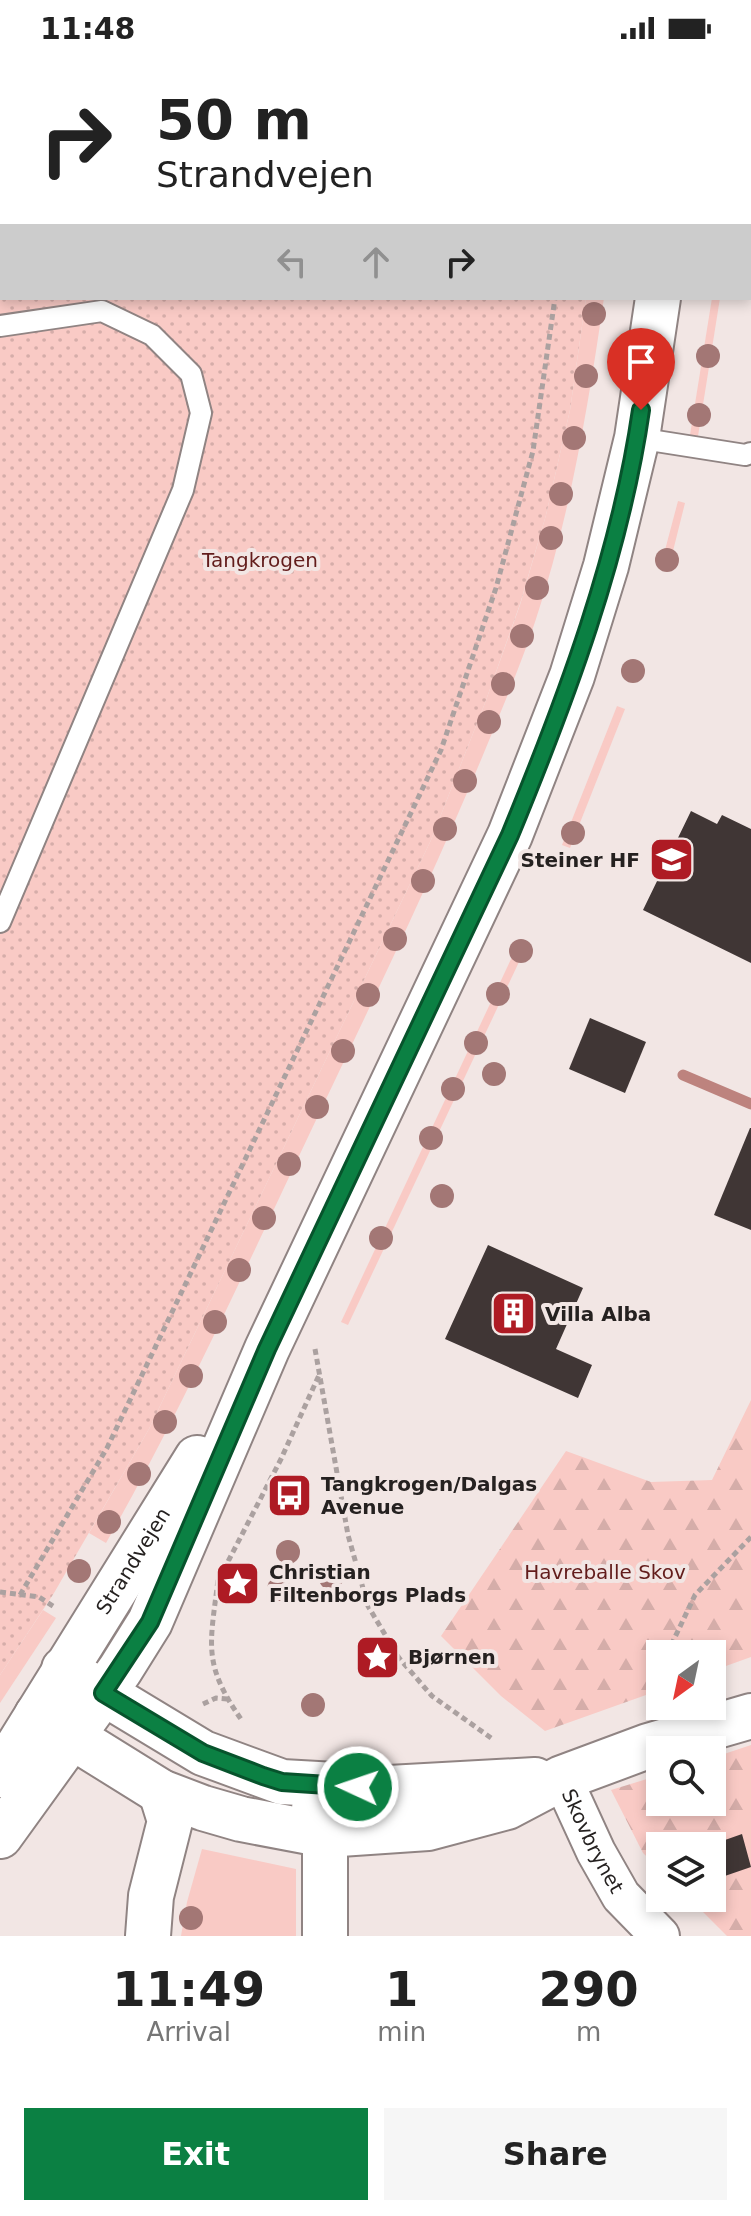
<!DOCTYPE html>
<html lang="en">
<head>
<meta charset="utf-8">
<style>
  body { margin:0; font-family:"DejaVu Sans",sans-serif; background:#f6f6f6; color:#222; height:100vh; display:flex; flex-direction:column; font-size:30px; white-space:nowrap }
  * { box-sizing:border-box; margin:0 }
  p { font-size:26px; color:#767676 }
  .icon { flex:none; width:44px; height:44px; fill:none; stroke:currentColor; stroke-width:2; stroke-linecap:round; stroke-linejoin:round }
  .map { position:relative; height:1880px; overflow:hidden }
  .panel { display:flex; flex-direction:column; background:#fff; flex:1 }
  .panel>* { flex:none }
  .guide { position:absolute; left:0px; top:0px; width:752px; height:244px; box-shadow:0 4px 12px #0003; background:#fff; color:#222; overflow:hidden }
  .needle { width:52px; rotate:213deg }
  .tools { position:absolute; left:646px; top:1584px; display:grid; gap:16px }
  .tools a { display:grid; place-items:center; width:80px; height:80px; border-radius:0px; background:#fff; box-shadow:0 4px 12px #0003; font-size:40px }
  .pin { position:absolute; display:grid; place-items:center; width:68px; height:68px; color:#fff; margin:-82px -34px; border-radius:50% 50% 50% 0; rotate:-45deg; box-shadow:0 0 8px #0007 }
  .pin .icon { rotate:45deg }
  .me { position:absolute; width:88px; margin:-44px; rotate:273deg; stroke-linejoin:round; filter:drop-shadow(0 0 6px #0008) }
  .turn { display:flex; align-items:center; gap:28px; height:168px; padding:0 24px; font-size:36px }
  .turn .icon { width:104px; height:104px; stroke-width:2.5 }
  .turn b { display:block; font-size:56px; line-height:68px }
  .lanes { display:flex; align-items:center; height:76px; padding:0 24px; background:#0003; justify-content:center; gap:40px; direction:ltr }
  .lanes .off { opacity:.35 }
  .eta { display:flex; justify-content:space-evenly; align-items:center; height:136px; text-align:center }
  .eta b { font-size:48px; font-weight:800; line-height:56px }
  .cta { display:flex; gap:16px; margin-top:auto; padding:16px 24px }
  .cta a { flex:1; height:92px; border-radius:0px; background:#0b8043; color:#fff; font-size:32px; font-weight:800; line-height:92px; text-align:center }
  .cta a+a { background:#f6f6f6; color:#222 }
  .status { display:flex; justify-content:space-between; align-items:center; height:56px; padding:0 40px; background:#fff; direction:ltr }
  .status svg { height:22px; fill:currentColor }
  .map>svg:first-child { display:block }
  .green { fill:#f9cac5 }
  .forest { fill:url(#forest-firs) }
  .park { fill:url(#park-dots) }
  .lines { fill:none; stroke-linecap:round; stroke-linejoin:round }
  .stream { stroke:#bd837e; stroke-width:11 }
  .building { fill:#403635 }
  .service-casing { stroke:#908483; stroke-width:24 }
  .minor-casing { stroke:#908483; stroke-width:42 }
  .tertiary-casing { stroke:#908483; stroke-width:48 }
  .path { stroke:#aba1a0; stroke-width:5; stroke-dasharray:6 4; stroke-linecap:butt }
  .service { stroke:#fff; stroke-width:20 }
  .minor { stroke:#fff; stroke-width:38 }
  .tertiary { stroke:#fff; stroke-width:44 }
  .tree { fill:#a37775 }
  .route-casing { stroke:#07532c; stroke-width:20 }
  .route { stroke:#0b8043; stroke-width:14 }
  .labels { text-anchor:middle; dominant-baseline:central; stroke-width:8; stroke-linejoin:round; paint-order:stroke }
  .park-label { font-size:20px; fill:#621c1b; stroke:#f2e6e4 }
  .poi-label { font-size:20px; font-weight:bold; fill:#252120; stroke:#f2e6e4; text-anchor:start }
  .street-label { font-size:20px; fill:#252120; stroke:#f2e6e4 }
</style>
</head>
<body>
<div class="status"><b>11:48</b><svg viewBox="0 0 49 12"><path d="M0 12V9h3v3zM5 12V6h3v6zM10 12V3h3v9zM15 12V0h3v12zM26 1h20v11H26zM47 4h2v5h-2z"/></svg></div>
<div class="map">
<svg width="751" height="1880" viewBox="0 0 751 1880">
  <defs>
    <pattern id="forest-firs" width="22" height="20" patternUnits="userSpaceOnUse" patternTransform="scale(2)"><rect width="22" height="20" fill="#f9cac5"/><path d="M5 1l3.5 6h-7zM16 11l3.5 6h-7z" fill="#d5ada9"/></pattern>
    <pattern id="park-dots" width="8" height="8" patternUnits="userSpaceOnUse" patternTransform="scale(2)"><rect width="8" height="8" fill="#f9cac5"/><path d="M2 2h.1M6 6h.1" fill="none" stroke="#d5ada9" stroke-width="1.8" stroke-linecap="round"/></pattern>
  </defs>
  <rect width="100%" height="100%" fill="#f2e6e4"/>
  <g class="green">
    <path d="M586,242H604C588,351 570,461 535,566C520,611 501,655 483,699C432,822 374,942 317,1062C249,1205 184,1350 106,1487L89,1477L149,1373L431,784L485,647L520,549L546,459L570,354Z"/>
    <polygon points="712,242 720,242 698,380 690,379"/>
    <polygon points="678,445 685,447 668,515 660,513"/>
    <polygon points="617,650 625,653 570,792 562,789"/>
    <polygon points="519,886 527,889 348,1269 341,1266"/>
    <polygon points="43,1554 56,1562 0,1647 0,1619"/>
    <polygon points="202,1793 296,1813 296,1880 181,1880 187,1846"/>
  </g>
  <g class="forest">
    <polygon points="751,1344 751,1601 712,1615 712,1598 660,1598 660,1634 545,1675 501,1640 441,1580 566,1395 651,1426 712,1424"/>
    <polygon points="751,1689 751,1880 727,1880 689,1842 712,1842 712,1790 660,1790 660,1813 643,1797 611,1734 660,1719 660,1746 712,1746 712,1702"/>
  </g>
  <g class="park">
    <polygon points="81,0 620,0 76,2"/>
    <polygon points="0,31 2,31 2,242 586,242 570,354 546,459 520,548 485,647 431,784 149,1373 54,1537 0,1619"/>
  </g>
  <g class="lines">
    <polyline class="stream" points="683,1019 751,1048"/>
  </g>
  <g class="building">
    <polygon points="691,755 717,768 722,759 751,773 751,907 643,854"/>
    <polygon points="590,962 646,986 625,1037 569,1013"/>
    <polygon points="750,1072 751,1072 751,1174 714,1159"/>
    <polygon points="488,1189 583,1232 556,1293 592,1309 578,1342 445,1283"/>
    <polygon points="742,1778 751,1811 719,1822 712,1802 712,1790 708,1790"/>
  </g>
  <g class="lines">
    <defs>
      <g id="service">
        <polyline points="56,2 60,0"/>
        <polyline points="0,28 2,27"/>
        <polyline points="750,44 751,44"/>
        <polyline points="750,172 751,172"/>
        <polyline points="0,270 102,255 152,279 191,318 201,357 183,434 0,866"/>
        <polyline points="637,382 745,399 751,397"/>
      </g>
      <g id="minor">
        <path id="s1" d="M562,1722L596,1796L621,1840L660,1880"/>
      </g>
      <g id="tertiary">
        <polyline points="692,2 692,0"/>
        <polyline points="64,1613 203,1697 282,1726 389,1732 535,1724"/>
        <polyline points="37,1659 161,1736 203,1752 241,1763 325,1779 428,1772 507,1751 562,1722 648,1690 751,1660"/>
        <path id="s2" d="M0,1719L197,1402"/>
        <polyline points="314,1753 325,1779 325,1880"/>
        <polyline points="0,1780 120,1614 150,1566 267,1293 510,779 572,620 606,510 637,382 658,242"/>
        <polyline points="148,1880 151,1840 170,1765 161,1736"/>
      </g>
    </defs>
    <use href="#service" class="service-casing"/>
    <use href="#minor" class="minor-casing"/>
    <use href="#tertiary" class="tertiary-casing"/>
    <g class="path">
      <polyline points="141,0 142,2"/>
      <polyline points="589,2 589,0"/>
      <polyline points="315,1293 348,1479 368,1550 399,1602 432,1640 494,1684"/>
      <polyline points="219,1523 281,1403 320,1317"/>
      <path d="M218,1524C210,1590 202,1608 243,1666"/>
      <polyline points="0,1536 39,1541 56,1552"/>
      <polyline points="20,1539 107,1392 441,694 496,532 533,395 555,242"/>
      <polyline points="667,1598 695,1539 751,1481"/>
      <polyline points="652,1645 654,1626 660,1614"/>
      <polyline points="203,1648 216,1642 227,1643"/>
    </g>
    <use href="#service" class="service"/>
    <use href="#minor" class="minor"/>
    <use href="#tertiary" class="tertiary"/>
  </g>
  <g class="tree">
    <circle cx="594" cy="258" r="12"/>
    <circle cx="708" cy="300" r="12"/>
    <circle cx="586" cy="320" r="12"/>
    <circle cx="699" cy="359" r="12"/>
    <circle cx="574" cy="382" r="12"/>
    <circle cx="561" cy="438" r="12"/>
    <circle cx="551" cy="482" r="12"/>
    <circle cx="667" cy="504" r="12"/>
    <circle cx="537" cy="532" r="12"/>
    <circle cx="522" cy="580" r="12"/>
    <circle cx="633" cy="615" r="12"/>
    <circle cx="503" cy="628" r="12"/>
    <circle cx="489" cy="666" r="12"/>
    <circle cx="465" cy="725" r="12"/>
    <circle cx="445" cy="773" r="12"/>
    <circle cx="573" cy="777" r="12"/>
    <circle cx="423" cy="825" r="12"/>
    <circle cx="395" cy="883" r="12"/>
    <circle cx="521" cy="895" r="12"/>
    <circle cx="498" cy="938" r="12"/>
    <circle cx="368" cy="939" r="12"/>
    <circle cx="476" cy="987" r="12"/>
    <circle cx="343" cy="995" r="12"/>
    <circle cx="494" cy="1018" r="12"/>
    <circle cx="453" cy="1033" r="12"/>
    <circle cx="317" cy="1051" r="12"/>
    <circle cx="431" cy="1082" r="12"/>
    <circle cx="289" cy="1108" r="12"/>
    <circle cx="442" cy="1140" r="12"/>
    <circle cx="264" cy="1162" r="12"/>
    <circle cx="381" cy="1182" r="12"/>
    <circle cx="239" cy="1214" r="12"/>
    <circle cx="215" cy="1266" r="12"/>
    <circle cx="191" cy="1320" r="12"/>
    <circle cx="165" cy="1366" r="12"/>
    <circle cx="139" cy="1418" r="12"/>
    <circle cx="109" cy="1466" r="12"/>
    <circle cx="288" cy="1496" r="12"/>
    <circle cx="79" cy="1515" r="12"/>
    <circle cx="331" cy="1522" r="12"/>
    <circle cx="279" cy="1533" r="12"/>
    <circle cx="313" cy="1649" r="12"/>
    <circle cx="191" cy="1862" r="12"/>
  </g>
  <g class="lines">
    <defs>
      <path id="route" d="M358,1731L282,1726L263,1720L203,1697L103,1637L150,1566L267,1293L510,779C566,643 620,500 641,354"/>
    </defs>
    <use href="#route" class="route-casing"/>
    <use href="#route" class="route"/>
  </g>
  <defs>
    <symbol id="school-square" viewBox="-11 -11 22 22"><rect x="-9" y="-9" width="18" height="18" rx="4" fill="#ae1b24" stroke="#f2e6e4"/><path d="M0-5L7-2L0 1L-7-2ZM-4 1L0 2.5L4 1V4Q0 6-4 4Z" fill="#fff"/></symbol>
    <symbol id="building-square" viewBox="-11 -11 22 22"><rect x="-9" y="-9" width="18" height="18" rx="4" fill="#ae1b24" stroke="#f2e6e4"/><path d="M-4-6H4V6H1V3H-1V6H-4ZM-2.5-4.3h1.7v1.8h-1.7ZM.8-4.3h1.7v1.8H.8ZM-2.5-1h1.7V.8h-1.7ZM.8-1h1.7V.8H.8Z" fill="#fff"/></symbol>
    <symbol id="bus-square" viewBox="-11 -11 22 22"><rect x="-9" y="-9" width="18" height="18" rx="4" fill="#ae1b24" stroke="#f2e6e4"/><path d="M-5-6H5V4H4V6H2V4H-2V6H-4V4H-5ZM-3.5-4V0h7V-4ZM-3.5 1.2v1.5H-2V1.2ZM2 1.2v1.5H3.5V1.2Z" fill="#fff"/></symbol>
    <symbol id="sight-square" viewBox="-11 -11 22 22"><rect x="-9" y="-9" width="18" height="18" rx="4" fill="#ae1b24" stroke="#f2e6e4"/><path d="M0-6L1.8-2.2L6-1.7L2.9 1.2L3.7 5.4L0 3.3L-3.7 5.4L-2.9 1.2L-6-1.7L-1.8-2.2Z" fill="#fff"/></symbol>
  </defs>
  <g fill-rule="evenodd">
    <use href="#school-square" x="646" y="778" width="51" height="51"/>
    <use href="#building-square" x="488" y="1232" width="51" height="51"/>
    <use href="#bus-square" x="264" y="1414" width="51" height="51"/>
    <use href="#sight-square" x="212" y="1502" width="51" height="51"/>
    <use href="#sight-square" x="352" y="1576" width="51" height="51"/>
  </g>
  <g class="labels">
    <g class="park-label">
      <text x="260" y="504">Tangkrogen</text>
      <text x="605" y="1516">Havreballe Skov</text>
    </g>
    <g class="poi-label">
      <text x="640" y="804" text-anchor="end">Steiner HF</text>
      <text x="545" y="1258">Villa Alba</text>
      <text x="321" y="1428">Tangkrogen/Dalgas<tspan x="321" dy="23">Avenue</tspan></text>
      <text x="269" y="1516">Christian<tspan x="269" dy="23">Filtenborgs Plads</tspan></text>
      <text x="408" y="1601">Bjørnen</text>
    </g>
    <g class="street-label">
      <text stroke="none"><textPath href="#s2" startOffset="252">Strandvejen</textPath></text>
      <text stroke="none"><textPath href="#s1" startOffset="70">Skovbrynet</textPath></text>
    </g>
  </g>
</svg>
<div class="tools">
<a><svg class="needle" viewBox="-14 -14 28 28"><path d="M0-13l5 13h-10z" fill="#e53935"/><path d="M0 13l5-13h-10z" fill="#767676"/></svg></a>
<a><svg class="icon" aria-label="search" viewBox="0 0 24 24"><circle cx="10" cy="10" r="6"/><path d="M15 15l6 6"/></svg></a>
<a><svg class="icon" aria-label="layers" viewBox="0 0 24 24"><path d="M12 4l9 5-9 5-9-5zM3 14l9 5 9-5"/></svg></a>
</div>
<div class="pin" style="left:641px;top:354px;background:#d93025"><svg class="icon" aria-label="arrive" viewBox="0 0 24 24"><path d="M6 21V4h12l-3 4 3 4H6"/></svg></div>
<svg class="me" style="left:358px;top:1731px" viewBox="-20 -20 40 40"><circle r="17" fill="#0b8043" stroke="#fff" stroke-width="3"/><path d="M0-11L8 9 0 5-8 9z" fill="#fff"/></svg>
<div class="guide">
<div class="turn"><svg class="icon" aria-label="right" viewBox="0 0 24 24"><path d="M7 20v-9h11M14 6l5 5-5 5"/></svg><div><b>50 m</b>Strandvejen</div></div>
<div class="lanes"><svg class="icon off" aria-label="left" viewBox="0 0 24 24"><path d="M17 20v-9H6M10 6l-5 5 5 5"/></svg><svg class="icon off" aria-label="ahead" viewBox="0 0 24 24"><path d="M12 20V5M6 11l6-6 6 6"/></svg><svg class="icon" aria-label="right" viewBox="0 0 24 24"><path d="M7 20v-9h11M14 6l5 5-5 5"/></svg></div>
</div>
</div>
<section class="panel">
<div class="eta">
<div><b>11:49</b><p>Arrival</p></div>
<div><b>1</b><p>min</p></div>
<div><b>290</b><p>m</p></div>
</div>
<div class="cta"><a>Exit</a><a>Share</a></div>
</section>
</body>
</html>
